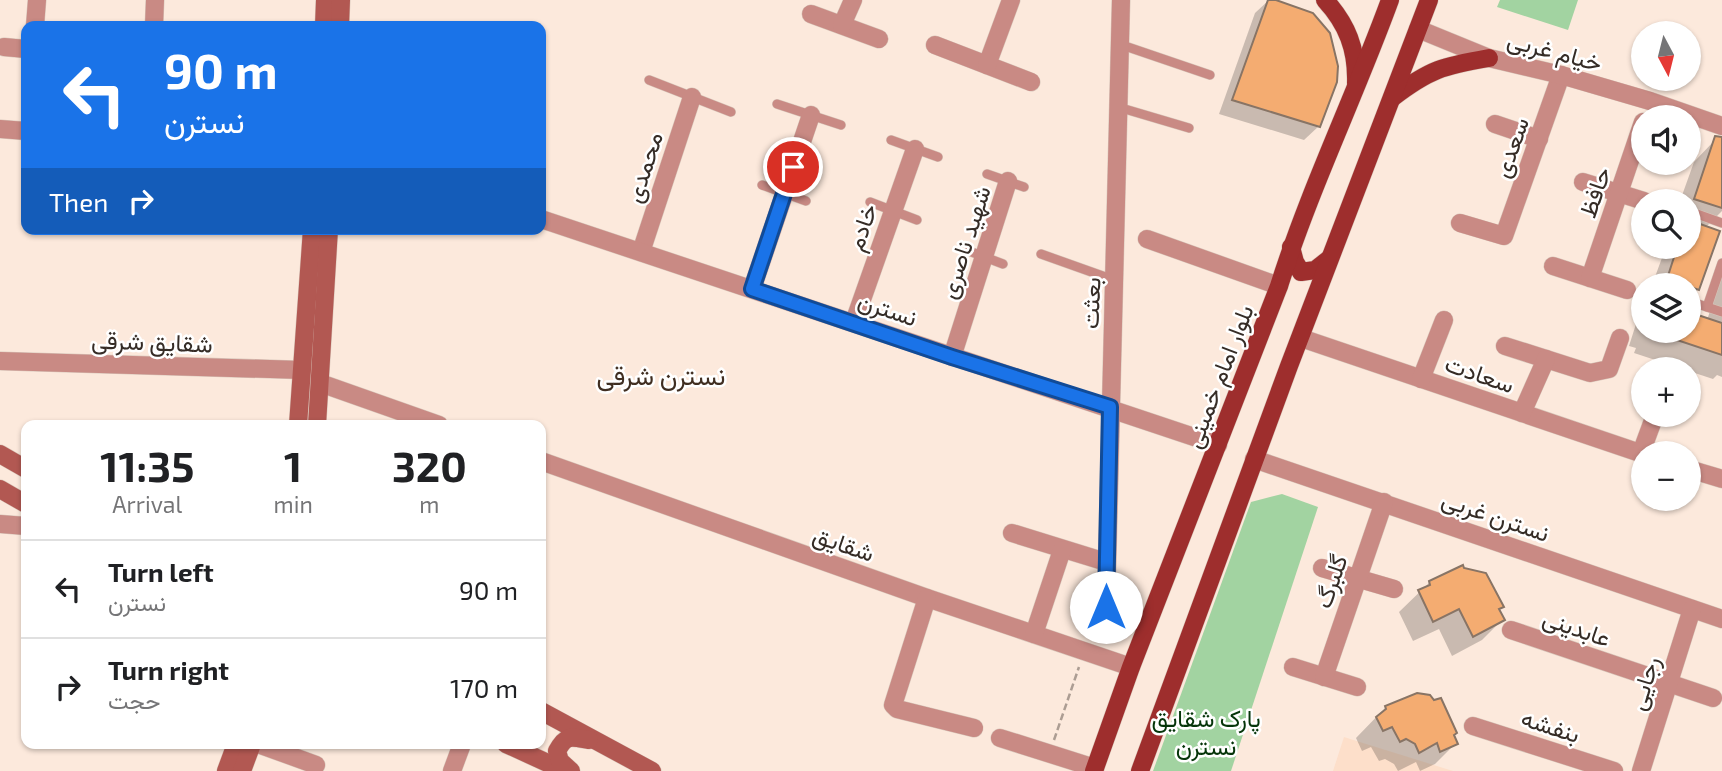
<!DOCTYPE html>
<html lang="en">
<head>
<meta charset="utf-8">
<style>
  body { margin:0; font-family:"Exo 2",Vazirmatn,sans-serif; background:#f2f2f2; color:#202124; height:100vh; display:flex; flex-direction:column; font-size:26px; white-space:nowrap }
  * { box-sizing:border-box; margin:0 }
  p { font-size:23px; color:#757577 }
  .icon { flex:none; width:38px; height:38px; fill:none; stroke:currentColor; stroke-width:2; stroke-linecap:round; stroke-linejoin:round }
  .map { position:relative; flex:1; overflow:hidden }
  .sheet { position:absolute; left:21px; top:420px; width:525px; height:329px; display:flex; flex-direction:column; background:#fff; border-radius:14px; box-shadow:0 2px 5px #0004 }
  .sheet>* { flex:none }
  .hud { position:absolute; left:21px; top:21px; width:525px; height:214px; border-radius:14px; box-shadow:0 2px 5px #0004; background:#1a73e8; color:#fff; overflow:hidden }
  .needle { width:46px; rotate:173deg }
  .buttons { position:absolute; left:1631px; top:21px; display:grid; gap:14px }
  .buttons a { display:grid; place-items:center; width:70px; height:70px; border-radius:50%; background:#fff; box-shadow:0 2px 5px #0004; font-size:35px }
  .pin { position:absolute; display:grid; place-items:center; width:60px; height:60px; color:#fff; margin:-30px; border:4px solid #fff; border-radius:50%; box-shadow:0 2px 7px #0007 }
  .me { position:absolute; width:77px; margin:-38px; rotate:0deg; stroke-linejoin:round; filter:drop-shadow(0 0 5px #0008) }
  .turn { display:flex; align-items:center; gap:24px; height:147px; padding:0 28px; font-size:32px }
  .turn .icon { width:91px; height:91px; stroke-width:2.5 }
  .turn b { display:block; font-size:49px; line-height:60px }
  .then { display:flex; align-items:center; height:66px; padding:0 28px; background:#0003; gap:14px; font-size:26px }
  .eta { display:flex; justify-content:space-evenly; align-items:center; height:119px; text-align:center }
  .eta b { font-size:42px; font-weight:700; line-height:49px }
  ul { padding:0; list-style:none }
  li { display:flex; align-items:center; gap:21px; height:98px; padding:0 28px; border-top:2px solid #e0e0e0 }
  li div { flex:1 }
  li b { display:block; font-size:26px }
  li em { font-style:normal }
  .map>svg:first-child { display:block }
  .built { fill:#fddfca }
  .green { fill:#a2d3a1 }
  .shadow { fill:#0003 }
  .building { fill:#f4ac71; stroke:#887465; stroke-width:2 }
  .lines { fill:none; stroke-linecap:round; stroke-linejoin:round }
  .service-casing { stroke:#d8c7bb; stroke-width:10 }
  .minor-casing { stroke:#d8c7bb; stroke-width:19 }
  .tertiary-casing { stroke:#d8c7bb; stroke-width:19 }
  .secondary-casing { stroke:#d8c7bb; stroke-width:19 }
  .primary-casing { stroke:#d8c7bb; stroke-width:19 }
  .path { stroke:#ac9d93; stroke-width:2.5; stroke-dasharray:7 3.5; stroke-linecap:butt }
  .service { stroke:#c98a84; stroke-width:9 }
  .minor { stroke:#c98a84; stroke-width:18 }
  .tertiary { stroke:#c98a84; stroke-width:18 }
  .secondary { stroke:#b25852; stroke-width:18 }
  .primary { stroke:#9e2e2d; stroke-width:18 }
  .route-casing { stroke:#114b97; stroke-width:18 }
  .route { stroke:#1a73e8; stroke-width:12 }
  .labels { text-anchor:middle; dominant-baseline:central; stroke-width:5; stroke-linejoin:round; paint-order:stroke }
  .street-label { font-size:24px; fill:#352c26; stroke:#fff }
  .park-label { font-size:24px; fill:#053509; stroke:#fff }
  .neighbourhood-label { font-size:26px; fill:#402e21; stroke:#fff }
</style>
</head>
<body>
<div class="map">
<svg width="1722" height="771" viewBox="0 0 1722 771">
  <rect width="100%" height="100%" fill="#fce9dc"/>
  <polygon class="built" points="1344,737 1363,743 1453,771 1333,771"/>
  <g class="green">
    <polygon points="1500,0 1578,0 1568,30 1497,7"/>
    <polygon points="1282,494 1318,507 1231,771 1153,771 1251,502"/>
  </g>
  <g class="shadow">
    <polygon points="1269,0 1271,0 1319,126 1304,140 1219,114 1255,13"/>
    <polygon points="1714,141 1722,144 1722,211 1705,228 1698,289 1689,298 1689,285 1652,285 1666,247 1689,247 1689,201 1680,201 1694,162"/>
    <polygon points="1722,276 1722,377 1717,375 1713,379 1634,353 1636,348 1629,346 1636,324 1643,317 1643,331 1689,331 1689,314 1707,320"/>
    <polygon points="1430,582 1498,610 1503,619 1482,640 1452,656 1439,629 1413,641 1399,612"/>
    <polygon points="1386,707 1453,736 1456,743 1435,764 1420,771 1416,762 1398,771 1394,764 1385,759 1379,761 1371,747 1362,751 1356,738"/>
  </g>
  <g class="building">
    <polygon points="1268,0 1276,0 1313,13 1330,33 1338,66 1337,82 1320,127 1232,100"/>
    <polygon points="1715,136 1722,137 1722,208 1694,199"/>
    <polygon points="1689,220 1720,231 1699,290 1667,279 1675,254 1678,255 1680,247 1689,247"/>
    <polygon points="1689,312 1722,323 1722,355 1656,333 1656,331 1689,331"/>
    <polygon points="1463,565 1464,568 1486,573 1504,607 1499,609 1505,620 1473,637 1459,609 1433,622 1418,590 1430,585 1429,581"/>
    <polygon points="1417,693 1430,695 1434,700 1441,698 1457,733 1454,735 1458,744 1440,752 1437,743 1419,753 1415,744 1406,739 1400,742 1392,727 1383,731 1376,717 1386,709 1385,706"/>
  </g>
  <g class="lines">
    <defs>
      <g id="service">
        <polyline points="1119,44 1210,75"/>
        <polyline points="649,80 731,112"/>
        <polyline points="777,104 841,125"/>
        <polyline points="1118,107 1189,128"/>
        <polyline points="891,140 938,157"/>
        <polyline points="987,174 1024,187"/>
        <polyline points="762,185 806,201"/>
        <polyline points="870,202 917,220"/>
        <polyline points="1697,214 1722,223"/>
        <polyline points="969,251 1003,264"/>
        <polyline points="1041,254 1114,280"/>
        <polyline points="1689,301 1722,312"/>
        <polyline points="1707,307 1722,263"/>
      </g>
      <g id="minor">
        <polyline points="811,14 879,39"/>
        <polyline points="842,25 853,0"/>
        <polyline points="35,26 37,0"/>
        <polyline points="154,26 155,0"/>
        <polyline points="935,45 1031,82"/>
        <polyline points="4,47 26,49"/>
        <polyline points="987,65 1011,0"/>
        <polyline points="1495,124 1539,139"/>
        <polyline points="0,129 26,131"/>
        <polyline points="1583,182 1644,201"/>
        <polyline points="1460,223 1504,236 1561,75"/>
        <polyline points="1147,239 1279,286"/>
        <polyline points="641,252 692,97"/>
        <polyline points="1553,266 1627,290"/>
        <polyline points="1590,278 1643,122"/>
        <polyline points="752,289 811,115"/>
        <polyline points="854,322 915,149"/>
        <polyline points="1301,338 1643,454"/>
        <polyline points="1505,346 1590,373 1609,369 1620,338"/>
        <polyline points="952,357 1008,181"/>
        <polyline points="0,361 302,370"/>
        <polyline points="1421,379 1444,320"/>
        <polyline points="320,383 439,425"/>
        <polyline points="1522,413 1546,359"/>
        <polyline points="1641,453 1655,415"/>
        <polyline points="1254,459 1722,619"/>
        <polyline points="541,461 927,598 1131,667"/>
        <polyline points="1689,469 1722,479"/>
        <polyline points="0,524 26,526"/>
        <polyline points="1012,533 1106,562"/>
        <polyline points="1322,568 1394,589"/>
        <polyline points="927,598 893,705 897,709 974,728"/>
        <polyline points="1106,607 1121,0"/>
        <polyline points="1511,630 1713,698"/>
        <polyline points="1034,634 1062,550"/>
        <polyline points="1293,667 1357,687"/>
        <polyline points="1324,677 1384,502"/>
        <polyline points="1473,726 1614,771"/>
        <polyline points="1000,738 1095,768"/>
        <polyline points="258,744 316,765"/>
        <polyline points="452,771 462,744"/>
        <polyline points="1641,771 1692,609"/>
      </g>
      <g id="tertiary">
        <polyline points="1418,29 1489,58 1561,75 1650,101 1722,126"/>
        <polyline points="541,219 1218,445"/>
      </g>
      <g id="secondary">
        <polyline points="324,26 325,0"/>
        <polyline points="340,26 341,0"/>
        <polyline points="298,425 312,229"/>
        <polyline points="317,425 329,229"/>
        <polyline points="0,454 26,469"/>
        <polyline points="0,489 26,504"/>
        <polyline points="541,711 652,771"/>
        <polyline points="506,744 565,771"/>
        <polyline points="226,771 236,744"/>
        <polyline points="242,771 252,744"/>
        <path d="M571,771L560,761L557,751C566,734 571,737 589,740"/>
      </g>
      <g id="primary">
        <path d="M1325,0C1347,24 1357,49 1356,83"/>
        <path d="M1392,98C1430,69 1443,66 1489,58"/>
        <polyline points="1291,247 1295,262 1301,272 1315,270 1329,259"/>
        <path d="M1094,771L1131,667L1279,286C1310,188 1355,96 1390,0"/>
        <polyline points="1140,771 1289,366 1429,0"/>
      </g>
    </defs>
    <use href="#service" class="service-casing"/>
    <use href="#minor" class="minor-casing"/>
    <use href="#tertiary" class="tertiary-casing"/>
    <use href="#secondary" class="secondary-casing"/>
    <use href="#primary" class="primary-casing"/>
    <polyline class="path" points="1054,740 1079,667"/>
    <use href="#service" class="service"/>
    <use href="#minor" class="minor"/>
    <use href="#tertiary" class="tertiary"/>
    <use href="#secondary" class="secondary"/>
    <use href="#primary" class="primary"/>
  </g>
  <g class="lines">
    <defs>
      <polyline id="route" points="793,167 752,289 952,357 1110,407 1106,607"/>
    </defs>
    <use href="#route" class="route-casing"/>
    <use href="#route" class="route"/>
  </g>
  <g class="labels">
    <g class="street-label">
      <text transform="translate(1555 50) rotate(15)">خیام غربی</text>
      <text transform="translate(1510 147) rotate(-70)">سعدی</text>
      <text transform="translate(643 167) rotate(-72)">محمدی</text>
      <text transform="translate(1594 192) rotate(-71)">حافظ</text>
      <text transform="translate(861 227) rotate(-71)">خادم</text>
      <text transform="translate(964 242) rotate(-72)">شهید ناصری</text>
      <text transform="translate(1090 303) rotate(-88)">بعثت</text>
      <text transform="translate(888 308) rotate(19)">نسترن</text>
      <text transform="translate(152 341) rotate(2)">شقایق شرقی</text>
      <text transform="translate(1480 373) rotate(19)">سعادت</text>
      <text transform="translate(1218 376) rotate(-69)">بلوار امام خمینی</text>
      <text transform="translate(1496 515) rotate(19)">نسترن غربی</text>
      <text transform="translate(844 543) rotate(19)">شقایق</text>
      <text transform="translate(1330 581) rotate(-71)">گلبرگ</text>
      <text transform="translate(1577 627) rotate(19)">عابدینی</text>
      <text transform="translate(1643 683) rotate(-73)">رجایی</text>
      <text transform="translate(1551 725) rotate(18)">بنفشه</text>
    </g>
    <g class="park-label">
      <text x="1206" y="717">پارک شقایق<tspan x="1206" dy="28">نسترن</tspan></text>
    </g>
    <g class="neighbourhood-label">
      <text x="661" y="374">نسترن شرقی</text>
    </g>
  </g>
</svg>
<div class="buttons">
<a><svg class="needle" viewBox="-14 -14 28 28"><path d="M0-13l5 13h-10z" fill="#e53935"/><path d="M0 13l5-13h-10z" fill="#757577"/></svg></a>
<a><svg class="icon" aria-label="sound" viewBox="0 0 24 24"><path d="M4 9h4l5-4v14l-5-4H4zM17 9q2 3 0 6"/></svg></a>
<a><svg class="icon" aria-label="search" viewBox="0 0 24 24"><circle cx="10" cy="10" r="6"/><path d="M15 15l6 6"/></svg></a>
<a><svg class="icon" aria-label="layers" viewBox="0 0 24 24"><path d="M12 4l9 5-9 5-9-5zM3 14l9 5 9-5"/></svg></a>
<a>+</a>
<a>−</a>
</div>
<div class="pin" style="left:793px;top:167px;background:#d93025"><svg class="icon" aria-label="arrive" viewBox="0 0 24 24"><path d="M6 21V4h12l-3 4 3 4H6"/></svg></div>
<svg class="me" style="left:1106px;top:607px" viewBox="-20 -20 40 40"><circle r="19" fill="#fff"/><path d="M0-13L10 11 0 6-10 11z" fill="#1a73e8"/></svg>
<div class="hud">
<div class="turn"><svg class="icon" aria-label="left" viewBox="0 0 24 24"><path d="M17 20v-9H6M10 6l-5 5 5 5"/></svg><div><b>90 m</b>نسترن</div></div>
<div class="then">Then<svg class="icon" aria-label="right" viewBox="0 0 24 24"><path d="M7 20v-9h11M14 6l5 5-5 5"/></svg></div>
</div>
<section class="sheet">
<div class="eta">
<div><b>11:35</b><p>Arrival</p></div>
<div><b>1</b><p>min</p></div>
<div><b>320</b><p>m</p></div>
</div>
<ul>
<li><svg class="icon" aria-label="left" viewBox="0 0 24 24"><path d="M17 20v-9H6M10 6l-5 5 5 5"/></svg><div><b>Turn left</b><p>نسترن</p></div><em>90 m</em></li>
<li><svg class="icon" aria-label="right" viewBox="0 0 24 24"><path d="M7 20v-9h11M14 6l5 5-5 5"/></svg><div><b>Turn right</b><p>حجت</p></div><em>170 m</em></li>
</ul>
</section>
</div>
</body>
</html>
